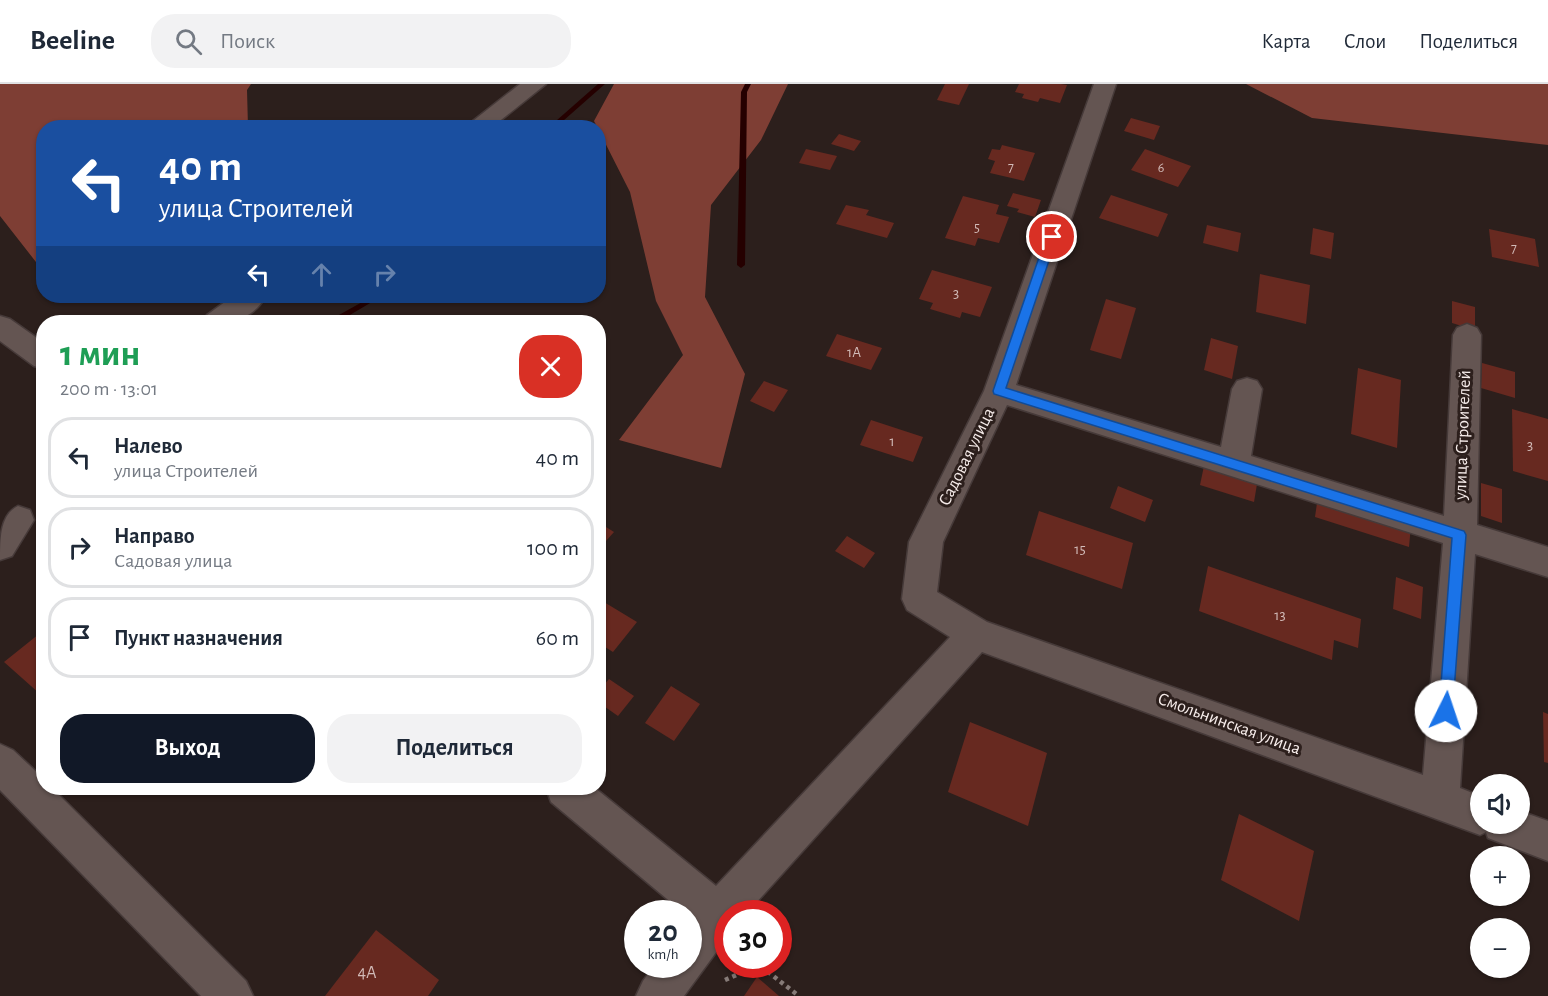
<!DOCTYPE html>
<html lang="ru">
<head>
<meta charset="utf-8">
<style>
  body { margin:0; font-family:"Alegreya Sans",sans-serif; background:#f2f2f3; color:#1f2937; height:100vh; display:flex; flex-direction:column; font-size:22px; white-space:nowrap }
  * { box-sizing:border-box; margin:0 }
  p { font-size:20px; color:#747a83 }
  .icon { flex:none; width:33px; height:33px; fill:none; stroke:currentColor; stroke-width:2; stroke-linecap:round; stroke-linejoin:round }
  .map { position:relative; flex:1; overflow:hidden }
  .side { position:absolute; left:36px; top:231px; width:570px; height:480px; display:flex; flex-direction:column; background:#fff; border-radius:24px; box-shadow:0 2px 4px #0004 }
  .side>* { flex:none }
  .hud { position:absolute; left:36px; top:36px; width:570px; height:183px; border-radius:24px; box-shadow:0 2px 4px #0004; background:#1a4fa0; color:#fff; overflow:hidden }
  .tools { position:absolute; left:1470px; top:690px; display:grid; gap:12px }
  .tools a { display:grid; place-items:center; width:60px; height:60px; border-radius:50%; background:#fff; box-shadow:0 2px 4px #0004; font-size:30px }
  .speed { position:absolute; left:624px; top:816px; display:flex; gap:12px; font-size:30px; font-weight:700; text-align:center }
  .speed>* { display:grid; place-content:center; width:78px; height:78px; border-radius:50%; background:#fff; box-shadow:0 2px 4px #0004; line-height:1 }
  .speed small { font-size:15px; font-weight:400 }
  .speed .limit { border:9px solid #d22; background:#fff; color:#111 }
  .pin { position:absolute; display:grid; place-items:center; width:51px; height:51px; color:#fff; margin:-26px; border:3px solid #fff; border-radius:50%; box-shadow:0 2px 6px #0007 }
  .me { position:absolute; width:66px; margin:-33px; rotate:4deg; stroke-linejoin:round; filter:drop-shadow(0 0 4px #0008) }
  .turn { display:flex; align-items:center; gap:21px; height:126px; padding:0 24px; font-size:27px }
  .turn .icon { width:78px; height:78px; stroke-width:2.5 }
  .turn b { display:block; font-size:42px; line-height:51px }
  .lanes { display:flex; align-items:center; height:57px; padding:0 24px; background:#0003; justify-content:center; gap:30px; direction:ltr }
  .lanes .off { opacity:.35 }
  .round { display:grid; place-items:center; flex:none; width:63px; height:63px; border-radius:24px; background:#f2f2f3 }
  .overview { display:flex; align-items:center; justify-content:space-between; height:102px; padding:0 24px }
  h1 { font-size:36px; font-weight:700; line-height:45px; color:#1e9e55 }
  .action { display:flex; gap:12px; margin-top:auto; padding:12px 24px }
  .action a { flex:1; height:69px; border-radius:24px; background:#111827; color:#fff; font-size:24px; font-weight:700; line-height:69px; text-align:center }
  .action a+a { background:#f2f2f3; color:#1f2937 }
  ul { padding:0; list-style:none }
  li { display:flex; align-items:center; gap:18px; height:81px; margin:0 12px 9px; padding:0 12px; border:3px solid #e0e1e3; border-radius:24px }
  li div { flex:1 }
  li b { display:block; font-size:22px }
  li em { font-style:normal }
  header { display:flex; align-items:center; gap:36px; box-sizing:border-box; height:84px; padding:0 30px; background:#fff; border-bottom:2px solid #e0e1e3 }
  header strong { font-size:28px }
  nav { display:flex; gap:33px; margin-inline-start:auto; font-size:21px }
  .search { width:420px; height:54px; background:#f2f2f3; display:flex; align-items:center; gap:15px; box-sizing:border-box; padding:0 21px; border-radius:24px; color:#747a83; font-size:22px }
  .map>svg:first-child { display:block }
  .forest { fill:#7e3e34 }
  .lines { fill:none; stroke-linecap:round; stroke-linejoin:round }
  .stream { fill:#250000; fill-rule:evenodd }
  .building { fill:#672920 }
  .minor-casing { stroke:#463a39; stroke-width:3 }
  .path { stroke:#867b78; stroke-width:4.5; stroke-dasharray:4 4; stroke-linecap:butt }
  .minor { fill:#645552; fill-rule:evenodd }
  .route { fill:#1a73e8; stroke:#114b97; stroke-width:1.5 }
  .labels { text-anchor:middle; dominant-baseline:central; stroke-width:6; stroke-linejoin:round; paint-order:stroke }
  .far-number-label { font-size:14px; fill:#d2bbb8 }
  .number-label { font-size:15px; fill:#d2bbb8 }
  .street-label { font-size:18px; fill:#f6ecea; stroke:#2c1f1c }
  .near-number-label { font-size:18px; fill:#d2bbb8 }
</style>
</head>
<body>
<header>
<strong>Beeline</strong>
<div class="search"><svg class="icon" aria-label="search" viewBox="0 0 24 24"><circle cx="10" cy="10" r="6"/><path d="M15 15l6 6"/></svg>Поиск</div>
<nav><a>Карта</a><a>Слои</a><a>Поделиться</a></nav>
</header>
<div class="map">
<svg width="1548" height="912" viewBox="0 0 1548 912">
  <rect width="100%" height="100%" fill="#2c1f1c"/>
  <g class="forest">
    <polygon points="0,0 251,0 247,6 248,43 44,44 43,187 0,132"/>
    <polygon points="614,0 788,0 761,56 711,121 705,213 745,290 721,384 619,356 683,271 656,217 630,108 594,37"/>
    <polygon points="1246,0 1548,0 1548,61 1312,34"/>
  </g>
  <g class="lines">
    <g class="stream">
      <polygon points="598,0 605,0 555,44 548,44"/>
      <polygon points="745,0 751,0 747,8 745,181 741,184 737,181 741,8"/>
      <polygon points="373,212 382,212 338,238 329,238 330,236"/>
    </g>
  </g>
  <g class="building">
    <polygon points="945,0 969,0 959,21 937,16"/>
    <polygon points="1019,0 1061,0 1067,1 1060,19 1040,14 1038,18 1022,14 1024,10 1015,8"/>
    <polygon points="1131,34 1160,42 1154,56 1124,47"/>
    <polygon points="839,50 861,57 854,67 831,60"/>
    <polygon points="1002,61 1035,69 1024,97 990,89 995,77 988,75 992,65 1000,66"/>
    <polygon points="806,65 837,72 830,86 799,79"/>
    <polygon points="1145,65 1191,82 1178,103 1131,86"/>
    <polygon points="1013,109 1041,116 1035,133 1017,128 1019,125 1007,122"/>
    <polygon points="1111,111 1168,130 1158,153 1099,134"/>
    <polygon points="963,112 999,121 996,130 1009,133 999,159 978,154 975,162 945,154"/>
    <polygon points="846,121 869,126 866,131 894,139 887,154 836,140"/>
    <polygon points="1207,141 1241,149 1238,168 1203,159"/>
    <polygon points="1313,144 1334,149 1331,175 1310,170"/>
    <polygon points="1489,145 1535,155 1539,183 1492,173"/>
    <polygon points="932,186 992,203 980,233 962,228 960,234 930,225 933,219 919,215"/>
    <polygon points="1260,190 1310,201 1306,240 1256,228"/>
    <polygon points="1106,215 1136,224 1121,275 1090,266"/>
    <polygon points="1452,217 1475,223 1475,246 1452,239"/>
    <polygon points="837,250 882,264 871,286 826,272"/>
    <polygon points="1211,254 1238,262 1232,295 1204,286"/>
    <polygon points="1482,279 1515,288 1515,314 1481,304"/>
    <polygon points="1358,284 1401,296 1397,364 1351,350"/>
    <polygon points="764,297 788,306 774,328 750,317"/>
    <polygon points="1512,325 1548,335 1548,397 1513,387"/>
    <polygon points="871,336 923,353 913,378 860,361"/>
    <polygon points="1205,377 1258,394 1254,418 1200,401"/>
    <polygon points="1481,399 1502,405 1502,439 1481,432"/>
    <polygon points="1118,402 1153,416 1145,438 1110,424"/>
    <polygon points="1318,412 1411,441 1409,463 1315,433"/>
    <polygon points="1039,427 1133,459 1122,505 1026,471"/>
    <polygon points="598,438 614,448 598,466"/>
    <polygon points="847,452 875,469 864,484 835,467"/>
    <polygon points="1208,482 1361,535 1358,564 1334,556 1332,576 1199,527"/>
    <polygon points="1396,493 1423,503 1421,535 1393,525"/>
    <polygon points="599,515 637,538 613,568 605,563 598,572"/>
    <polygon points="44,546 44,607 40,610 4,578"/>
    <polygon points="609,595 634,612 618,632 598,618 598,608"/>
    <polygon points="671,602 700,620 674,657 645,639"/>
    <polygon points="1543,628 1548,630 1548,679 1544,678"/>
    <polygon points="970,638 1047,669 1028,742 948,708"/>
    <polygon points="1239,730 1314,767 1299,837 1221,796"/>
    <polygon points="376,846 439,896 428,912 325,912"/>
    <polygon points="757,893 779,912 744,912"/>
  </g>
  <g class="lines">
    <defs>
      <g id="minor">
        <polygon points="520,0 546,0 491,44 464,44"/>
        <path d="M1094,0H1116L1016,301L1221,363L1232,305L1237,297L1247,294L1257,297L1262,305L1251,372L1444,432L1453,251L1457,244L1467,240L1477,244L1481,251L1477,441L1548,463V493L1475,470L1460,704L1480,712V740H1520V727L1548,737V777L1488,754L1486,748L1480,751L982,568L746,830H728V852L684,912H636L643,897L655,880H688V830H685L551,718L546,704H595L716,802L950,553L907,526L902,515L909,458L984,307ZM1007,321L1443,459L1423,691L987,538L937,508L943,458Z"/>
        <path d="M233,212H266C251,238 230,238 203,238L207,231Z"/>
        <polygon points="0,232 10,235 44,259 44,285 34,282 0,257"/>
        <path d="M18,422L30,426L34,436L12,472L0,476C0,454 0,431 18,422Z"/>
        <polygon points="0,660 13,666 44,695 44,704 52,704 246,897 253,912 201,912 0,706"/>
      </g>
    </defs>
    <use href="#minor" class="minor-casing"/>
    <polyline class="path" points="725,896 759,881 799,912"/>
    <use href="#minor" class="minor"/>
  </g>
  <polygon class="route" points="1052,150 1057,153 1006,304 1464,447 1466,451 1452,633 1446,635 1441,633 1439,627 1452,454 994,310 993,307 1046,153"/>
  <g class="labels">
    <g class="far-number-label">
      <text x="1011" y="83">7</text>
      <text x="1161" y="84">6</text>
      <text x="977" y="144">5</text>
      <text x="1514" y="164">7</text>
    </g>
    <g class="number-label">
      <text x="956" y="209">3</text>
      <text x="854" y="268">1А</text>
      <text x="892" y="357">1</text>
      <text x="1530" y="361">3</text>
      <text x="1080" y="465">15</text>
      <text x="1280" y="531">13</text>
    </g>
    <g class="street-label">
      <text transform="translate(1463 351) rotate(-88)">улица Строителей</text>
      <text transform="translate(967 373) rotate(-64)">Садовая улица</text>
      <text transform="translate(1229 640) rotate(20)">Смольнинская улица</text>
    </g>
    <g class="near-number-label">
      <text x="367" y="889">4А</text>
    </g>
  </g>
</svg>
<div class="tools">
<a><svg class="icon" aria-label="sound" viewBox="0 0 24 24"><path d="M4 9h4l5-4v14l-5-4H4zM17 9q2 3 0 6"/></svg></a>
<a>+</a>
<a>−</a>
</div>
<div class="speed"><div>20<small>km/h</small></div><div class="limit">30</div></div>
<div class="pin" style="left:1052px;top:153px;background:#d93025"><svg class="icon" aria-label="arrive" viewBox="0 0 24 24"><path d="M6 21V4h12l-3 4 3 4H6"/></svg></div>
<svg class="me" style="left:1446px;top:627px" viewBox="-20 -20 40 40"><circle r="19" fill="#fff"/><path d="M0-13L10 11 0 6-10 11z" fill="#1a73e8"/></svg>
<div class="hud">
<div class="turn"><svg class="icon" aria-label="left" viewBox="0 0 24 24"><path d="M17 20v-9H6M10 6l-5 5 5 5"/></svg><div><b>40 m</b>улица Строителей</div></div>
<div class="lanes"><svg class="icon" aria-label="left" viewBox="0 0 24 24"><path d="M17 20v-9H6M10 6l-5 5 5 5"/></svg><svg class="icon off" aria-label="ahead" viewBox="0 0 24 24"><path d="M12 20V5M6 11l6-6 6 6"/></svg><svg class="icon off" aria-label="right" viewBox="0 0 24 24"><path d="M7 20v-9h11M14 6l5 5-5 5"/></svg></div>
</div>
<section class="side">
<div class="overview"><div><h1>1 мин</h1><p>200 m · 13:01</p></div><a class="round" style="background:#d93025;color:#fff"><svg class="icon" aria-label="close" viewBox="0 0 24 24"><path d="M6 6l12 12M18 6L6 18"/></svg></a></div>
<ul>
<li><svg class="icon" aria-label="left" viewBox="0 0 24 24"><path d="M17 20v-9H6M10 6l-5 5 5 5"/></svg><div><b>Налево</b><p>улица Строителей</p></div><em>40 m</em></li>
<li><svg class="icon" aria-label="right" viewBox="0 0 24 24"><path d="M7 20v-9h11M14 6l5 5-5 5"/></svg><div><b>Направо</b><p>Садовая улица</p></div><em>100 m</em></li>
<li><svg class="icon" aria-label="arrive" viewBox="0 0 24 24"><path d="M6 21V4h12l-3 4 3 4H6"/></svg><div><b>Пункт назначения</b></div><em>60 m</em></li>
</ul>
<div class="action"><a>Выход</a><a>Поделиться</a></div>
</section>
</div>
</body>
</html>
